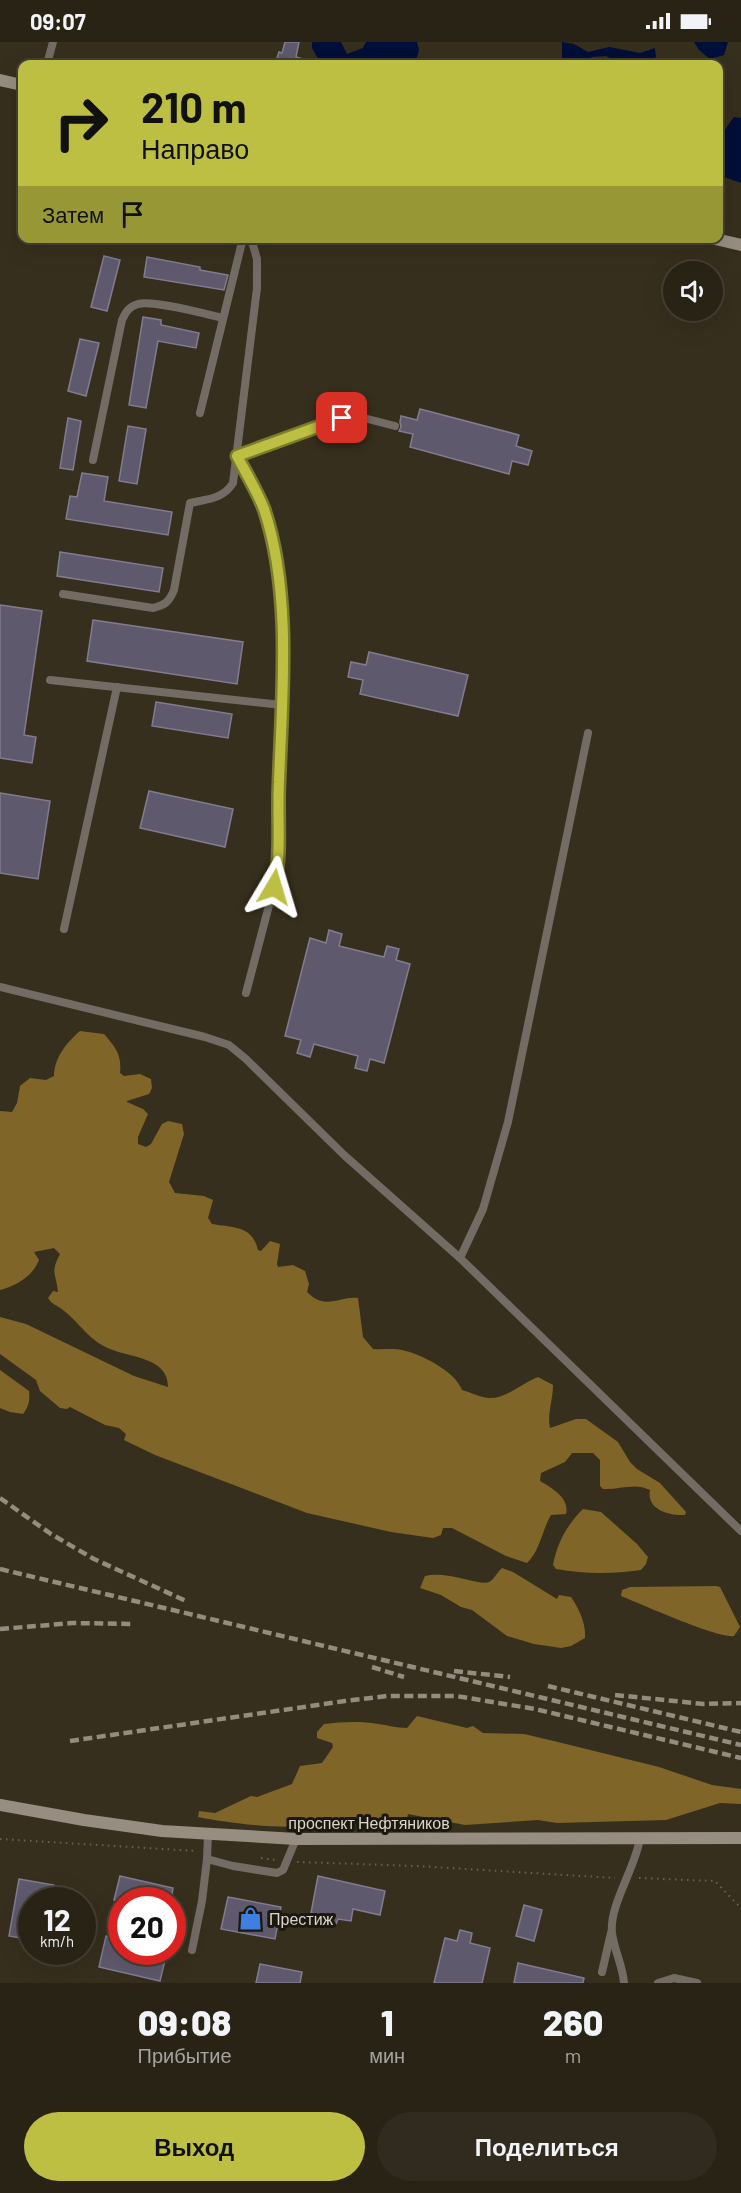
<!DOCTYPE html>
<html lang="ru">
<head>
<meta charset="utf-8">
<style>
  body { margin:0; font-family:Barlow,sans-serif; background:#312b1f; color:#f1f3f6; height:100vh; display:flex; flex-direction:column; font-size:22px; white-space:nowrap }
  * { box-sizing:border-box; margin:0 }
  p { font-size:20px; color:#a5a4a1 }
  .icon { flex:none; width:33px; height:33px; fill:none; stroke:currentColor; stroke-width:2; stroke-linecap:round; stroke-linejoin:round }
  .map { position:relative; height:1941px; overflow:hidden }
  .details { display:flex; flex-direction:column; background:#292316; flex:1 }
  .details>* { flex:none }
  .hud { position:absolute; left:18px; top:18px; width:705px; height:183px; border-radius:12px; box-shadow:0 6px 24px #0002,0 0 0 2px #454035; background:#bdbf43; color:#111; overflow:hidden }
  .fabs { position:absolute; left:663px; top:219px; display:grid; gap:12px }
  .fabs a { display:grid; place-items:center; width:60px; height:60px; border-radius:50%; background:#292316; box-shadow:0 6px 24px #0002,0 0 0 2px #454035; font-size:30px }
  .speed { position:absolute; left:18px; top:1845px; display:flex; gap:12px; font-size:30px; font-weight:700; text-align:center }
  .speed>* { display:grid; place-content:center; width:78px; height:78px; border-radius:50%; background:#292316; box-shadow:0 6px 24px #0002,0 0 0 2px #454035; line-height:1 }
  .speed small { font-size:15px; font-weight:400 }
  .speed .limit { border:9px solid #d22; background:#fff; color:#111 }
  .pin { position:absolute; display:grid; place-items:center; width:51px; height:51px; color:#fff; margin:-26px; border-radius:12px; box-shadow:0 3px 9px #0006 }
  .me { position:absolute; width:66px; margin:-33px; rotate:7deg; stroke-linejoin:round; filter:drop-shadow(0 0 4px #0008) }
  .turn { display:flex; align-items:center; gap:21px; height:126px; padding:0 24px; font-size:27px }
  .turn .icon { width:78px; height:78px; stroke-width:2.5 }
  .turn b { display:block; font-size:42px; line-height:51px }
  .then { display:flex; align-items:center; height:57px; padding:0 24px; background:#0003; gap:12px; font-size:22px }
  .eta { display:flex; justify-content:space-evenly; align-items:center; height:102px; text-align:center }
  .eta b { font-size:36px; font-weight:800; line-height:42px }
  .button { display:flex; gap:12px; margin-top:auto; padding:12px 24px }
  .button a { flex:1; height:69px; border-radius:36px; background:#bdbf43; color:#111; font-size:24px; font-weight:800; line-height:69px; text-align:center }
  .button a+a { background:#312b1f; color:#f1f3f6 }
  .status { display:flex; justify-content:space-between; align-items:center; height:42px; padding:0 30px; background:#292316; direction:ltr }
  .status svg { height:16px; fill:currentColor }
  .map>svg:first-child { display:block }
  .forest { fill:#7f6528 }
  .water { fill:#000f39 }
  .building { fill:#5e596c; stroke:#817c90; stroke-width:1.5 }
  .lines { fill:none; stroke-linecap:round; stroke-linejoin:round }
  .path { stroke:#696252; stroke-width:2; stroke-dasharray:1.5 4.5; stroke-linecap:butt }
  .lane { stroke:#726c64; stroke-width:8 }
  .secondary { stroke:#978d81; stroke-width:12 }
  .rail { stroke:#938c7f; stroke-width:4.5; stroke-dasharray:9 4.5; stroke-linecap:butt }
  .route-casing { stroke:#7b7c2c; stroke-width:15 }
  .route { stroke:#bdbf43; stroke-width:10 }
  .labels { text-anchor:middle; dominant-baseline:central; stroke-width:6; stroke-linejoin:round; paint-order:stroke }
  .street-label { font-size:16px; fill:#dbd5cb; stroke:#1b1810 }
  .poi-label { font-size:16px; fill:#dbd5cb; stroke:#1b1810; text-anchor:start }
</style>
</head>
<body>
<div class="status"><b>09:07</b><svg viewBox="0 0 49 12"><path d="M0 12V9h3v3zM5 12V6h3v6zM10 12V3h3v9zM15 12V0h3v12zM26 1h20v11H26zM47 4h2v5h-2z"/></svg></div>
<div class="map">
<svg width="741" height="1941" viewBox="0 0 741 1941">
  <rect width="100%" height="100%" fill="#372f1d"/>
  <g class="forest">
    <path d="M80,989L104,992C115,1005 122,1012 120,1031L124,1034L140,1032L151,1037L152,1046L149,1052L127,1059V1060L143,1067L148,1072L138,1095V1102L146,1105L151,1102L162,1082L168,1079L182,1082L184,1092L169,1140L175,1151L204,1154L213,1158L208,1176L212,1182C234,1186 252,1183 258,1208L261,1209L270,1199L280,1202L277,1222L278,1225L293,1223L305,1229L309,1242L307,1250C326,1269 339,1254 358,1256L363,1295L373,1307C382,1308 393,1306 402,1308C421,1312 455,1329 462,1348C470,1350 481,1356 490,1356C507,1356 522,1341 538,1335L553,1343C553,1358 547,1372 550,1386L576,1377H586L618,1400L630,1420L637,1427L660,1441L686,1470L685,1473C670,1474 646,1468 650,1448C635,1440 619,1448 603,1447L600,1444V1418L593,1411H572L565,1420L541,1431L540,1439C552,1446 570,1456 566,1472L551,1473C542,1488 540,1509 527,1521L506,1514L452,1486H443L441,1493L433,1496L391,1490L307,1471L155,1413L124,1398L126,1392L119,1386L105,1383L70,1365L67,1367L60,1366L40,1349L36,1338L0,1312V1275L26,1282L134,1334L168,1345C168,1315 131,1316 110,1307C88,1298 80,1281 63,1268C57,1263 52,1263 48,1256L53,1249L58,1250C56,1231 50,1231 60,1212L54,1206L34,1210L39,1218C33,1234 16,1244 0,1248V1069L12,1070L17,1061L20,1044L30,1036L46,1038L54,1034C54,1016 67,1000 80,989Z"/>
    <path d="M0,1328L29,1349C30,1357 29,1365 23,1372L10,1370L0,1366Z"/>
    <path d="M583,1467L601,1470L637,1502L648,1515L646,1522L641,1528C612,1532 585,1532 556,1527L553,1523C557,1501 567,1483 583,1467Z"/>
    <path d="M502,1526L513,1530L557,1557L559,1553L571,1555C579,1567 586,1581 585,1596L571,1604L561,1606L534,1602L507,1594L472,1568L461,1565L441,1553L420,1546L425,1534C445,1528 481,1544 489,1540C494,1538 497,1530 502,1526Z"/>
    <path d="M716,1544L720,1545L740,1585L734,1594C719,1597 641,1562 621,1554L622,1548L630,1545Z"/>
    <path d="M417,1674L467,1686L473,1684L483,1691L524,1692L558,1700L659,1725L712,1743L741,1747V1762L720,1761L666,1778L557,1781L538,1778L465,1783L408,1772L407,1776C389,1781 371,1783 352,1781C344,1781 333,1774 325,1777C321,1779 318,1782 313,1783C283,1788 228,1781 198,1775L199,1769L215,1771L251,1754L257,1755L292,1742L300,1724L322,1721L333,1705L332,1701L317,1696V1690L324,1682C342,1680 360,1679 378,1682C388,1683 396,1686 407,1686Z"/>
  </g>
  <g class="water">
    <polygon points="312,0 341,0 347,12 363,6 366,0 417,0 419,8 415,22 321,22 312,6"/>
    <polygon points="562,0 574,2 588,10 609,5 640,11 655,6 656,15 648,22 620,22 606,14 592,15 581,22 562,22"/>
    <polygon points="694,0 728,0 724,13 710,17 699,8"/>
    <polygon points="734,75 741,76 741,141 719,133 719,96"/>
  </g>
  <g class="building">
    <polygon points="285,0 299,0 296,15 310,19 310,22 275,22 279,10 282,11"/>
    <polygon points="104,214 120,218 107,269 91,265"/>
    <polygon points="147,215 200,225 200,228 228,233 224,248 144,235"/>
    <polygon points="143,275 161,278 161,283 199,291 196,306 158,299 146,366 129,363"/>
    <polygon points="80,297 99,301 86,354 68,349"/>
    <polygon points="420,367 519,393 516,404 532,409 528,423 512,419 509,432 410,405 413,392 399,389 401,385 400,380 401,374 417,378"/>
    <polygon points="68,376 81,379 73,428 60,426"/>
    <polygon points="128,384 146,387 137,442 119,439"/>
    <polygon points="82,431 108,435 104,459 172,470 168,493 66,477 70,454 77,455"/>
    <polygon points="60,510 163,526 159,550 57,534"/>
    <polygon points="0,563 42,569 24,693 36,695 32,721 0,716"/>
    <polygon points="93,578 243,600 237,642 87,619"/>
    <polygon points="369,610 468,633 458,674 360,652 363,638 348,635 351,620 366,623"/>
    <polygon points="156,660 232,672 228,696 152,684"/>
    <polygon points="149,749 233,767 225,805 140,786"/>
    <polygon points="0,751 50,759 38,837 0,831"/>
    <polygon points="329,888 342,892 339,904 384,915 387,904 399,907 396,918 410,922 384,1021 370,1017 367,1029 355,1026 358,1014 314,1002 310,1015 297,1011 301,998 285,994 310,896 326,901"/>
    <polygon points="120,1834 173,1846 171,1858 114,1858"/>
    <polygon points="318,1834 385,1849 380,1873 353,1867 351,1879 338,1877 336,1882 320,1879 321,1873 311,1871"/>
    <polygon points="19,1837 54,1843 52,1858 32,1858 32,1898 9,1894"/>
    <polygon points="228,1855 281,1865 275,1897 221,1887"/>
    <polygon points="524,1863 542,1868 534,1899 516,1894"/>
    <polygon points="460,1888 472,1891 470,1901 490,1906 482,1941 434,1941 445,1896 457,1899"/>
    <polygon points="106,1894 122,1897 122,1910 167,1910 160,1939 99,1925"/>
    <polygon points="518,1921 584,1936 583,1941 514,1941"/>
    <polygon points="260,1922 302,1930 300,1941 256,1941"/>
  </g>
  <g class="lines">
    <g class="path">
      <polyline points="0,1797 196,1809"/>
      <polyline points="261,1816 277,1818"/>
      <polyline points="297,1820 416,1824 615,1836"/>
      <polyline points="639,1836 715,1839 741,1866"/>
    </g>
    <g class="lane">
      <polyline points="47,22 53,0"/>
      <polyline points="200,371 243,196"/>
      <path d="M93,418L122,278C126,270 128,265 138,262C154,258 205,272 223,276"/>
      <path d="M63,552L153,566C165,563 169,560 174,548L190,461C208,457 223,457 233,441L257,246V217L251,196"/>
      <polyline points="50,638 282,663"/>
      <polyline points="64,887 117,645"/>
      <polyline points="0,945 205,995 229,1003 246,1017 344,1113 460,1216 741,1489"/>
      <polyline points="246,951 277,833 283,642 280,551 274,506 263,466 237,414 342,376 356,374 395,384"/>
      <polyline points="460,1216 483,1167 508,1080 588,691"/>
      <polyline points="208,1793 207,1817 233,1824 277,1831 283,1828 296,1797"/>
      <polyline points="192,1908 202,1859 207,1817"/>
      <polyline points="602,1930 611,1891"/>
      <path d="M624,1941C623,1924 614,1908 612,1891C609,1863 636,1825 640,1796"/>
      <polyline points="658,1941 674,1936 697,1941"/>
    </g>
    <g class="secondary">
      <polyline points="0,38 22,43"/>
      <polyline points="711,196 741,203"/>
      <polyline points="0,1763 84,1778 162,1789 296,1797 741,1796"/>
    </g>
    <g class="rail">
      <polyline points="0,1456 51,1492 94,1517 186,1559"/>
      <polyline points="0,1527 741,1703"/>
      <polyline points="0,1587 72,1581 132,1582"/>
      <polyline points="372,1625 404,1635"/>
      <polyline points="454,1629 510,1635"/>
      <polyline points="548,1644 741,1690"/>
      <polyline points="615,1653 704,1662 741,1661"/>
      <polyline points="70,1699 345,1659 387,1654 456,1654 535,1667 741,1716"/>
    </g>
  </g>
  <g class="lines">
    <defs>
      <path id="route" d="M274,845C282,811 277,775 279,740C282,654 292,550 264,467C257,449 246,431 237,414L342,376"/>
    </defs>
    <use href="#route" class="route-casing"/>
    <use href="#route" class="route"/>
  </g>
  <defs>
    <symbol id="shop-bare" viewBox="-9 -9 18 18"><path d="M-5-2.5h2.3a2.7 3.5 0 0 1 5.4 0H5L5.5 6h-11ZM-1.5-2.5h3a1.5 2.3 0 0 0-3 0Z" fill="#3f7fe0" stroke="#1b1810" stroke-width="2.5" paint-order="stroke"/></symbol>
  </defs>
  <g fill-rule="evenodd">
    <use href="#shop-bare" x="234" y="1860" width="33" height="33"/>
  </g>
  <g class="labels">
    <g class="street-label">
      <text x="369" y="1780">проспект Нефтяников</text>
    </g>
    <g class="poi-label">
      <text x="269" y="1876">Престиж</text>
    </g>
  </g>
</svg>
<div class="fabs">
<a><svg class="icon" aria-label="sound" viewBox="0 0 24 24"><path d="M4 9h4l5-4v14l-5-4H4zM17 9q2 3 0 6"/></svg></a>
</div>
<div class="speed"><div>12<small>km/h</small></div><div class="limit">20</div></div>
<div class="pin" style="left:342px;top:376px;background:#d93025"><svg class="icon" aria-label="arrive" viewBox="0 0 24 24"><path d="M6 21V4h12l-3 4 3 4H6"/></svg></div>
<svg class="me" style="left:274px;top:845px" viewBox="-20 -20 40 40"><path d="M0-17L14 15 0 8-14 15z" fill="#bdbf43" stroke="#fff" stroke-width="4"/></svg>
<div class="hud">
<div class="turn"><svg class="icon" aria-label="right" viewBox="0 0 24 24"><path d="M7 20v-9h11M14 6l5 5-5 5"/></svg><div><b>210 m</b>Направо</div></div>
<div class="then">Затем<svg class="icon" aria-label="arrive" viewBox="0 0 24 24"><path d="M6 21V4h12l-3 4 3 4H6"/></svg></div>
</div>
</div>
<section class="details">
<div class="eta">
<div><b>09:08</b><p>Прибытие</p></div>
<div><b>1</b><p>мин</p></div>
<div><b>260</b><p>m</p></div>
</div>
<div class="button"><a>Выход</a><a>Поделиться</a></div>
</section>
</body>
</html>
